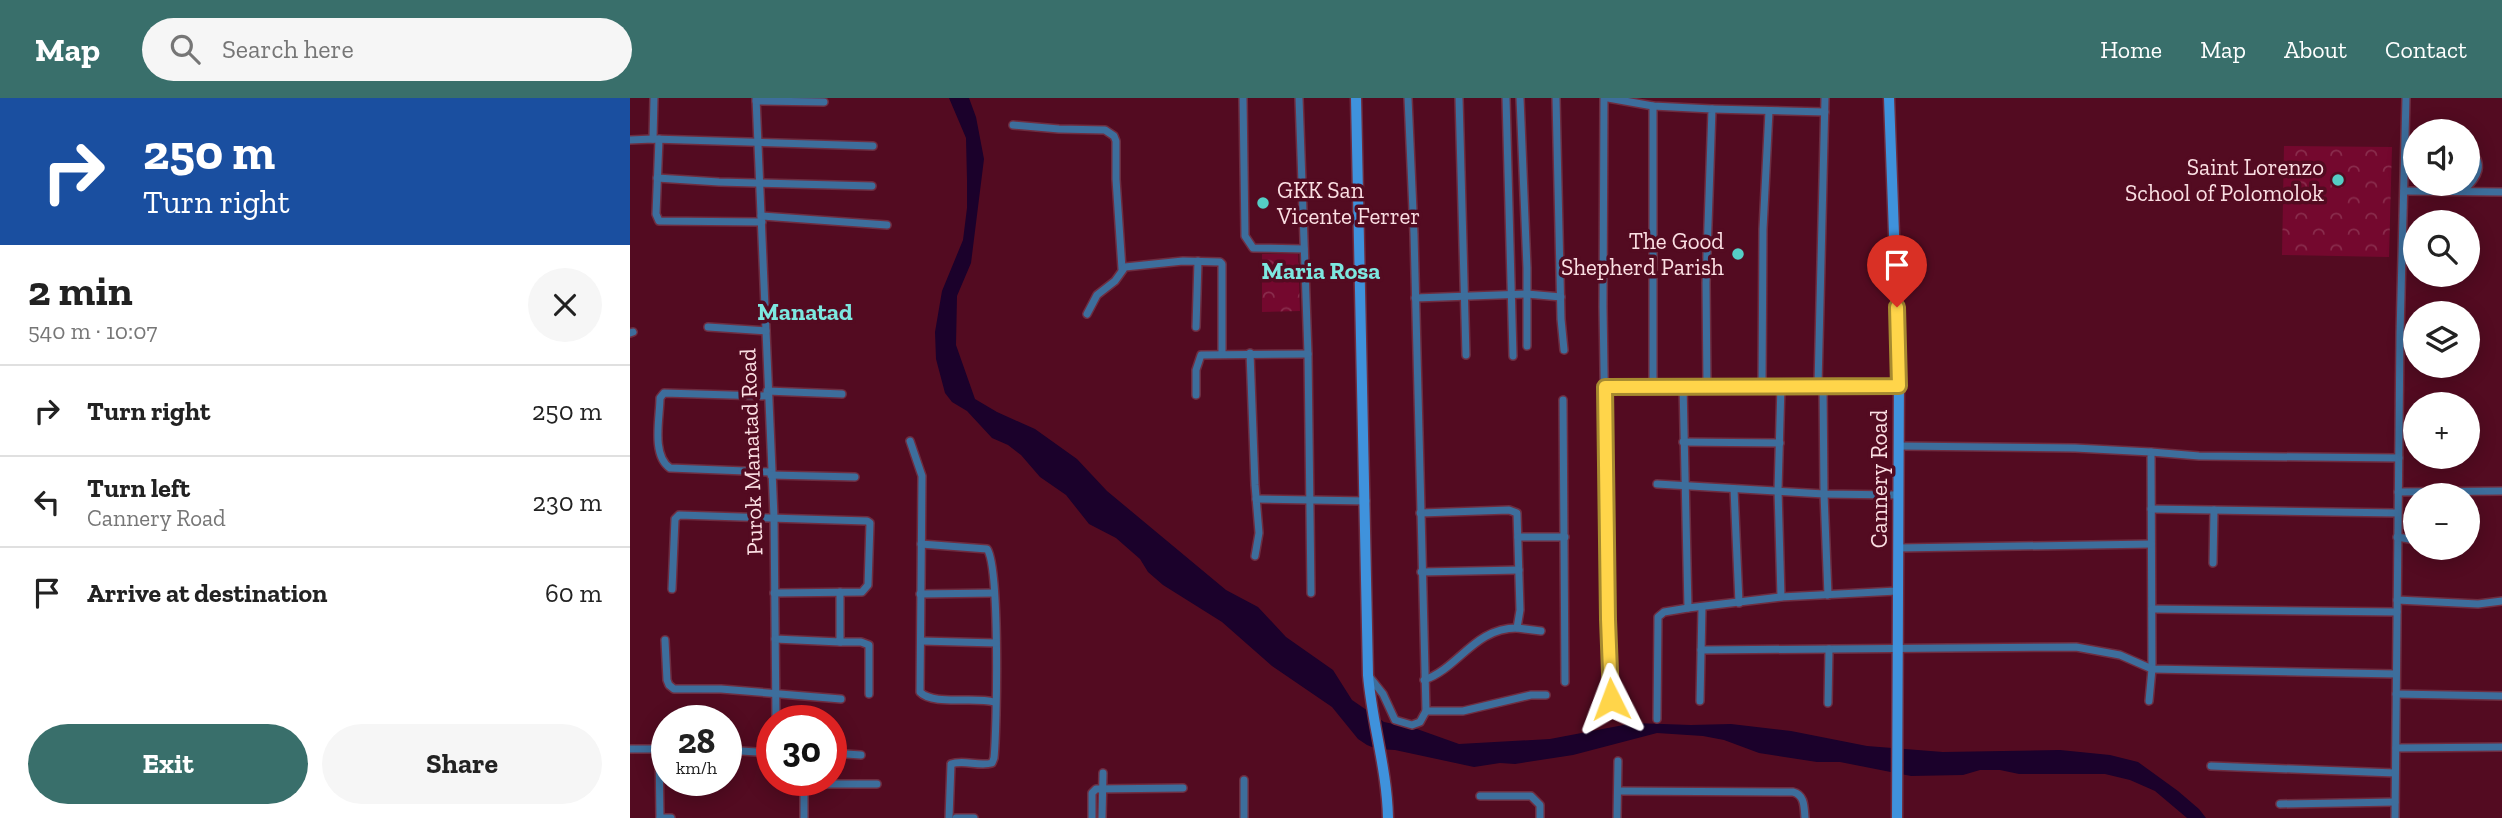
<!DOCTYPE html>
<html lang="en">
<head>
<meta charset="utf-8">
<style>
  body { margin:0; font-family:"Zilla Slab",serif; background:#f6f6f6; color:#222; height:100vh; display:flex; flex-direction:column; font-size:26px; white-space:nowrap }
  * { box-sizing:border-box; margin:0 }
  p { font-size:23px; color:#767676 }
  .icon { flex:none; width:38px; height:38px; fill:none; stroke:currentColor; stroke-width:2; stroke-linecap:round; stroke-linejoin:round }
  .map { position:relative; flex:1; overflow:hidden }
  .side { display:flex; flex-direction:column; background:#fff; width:630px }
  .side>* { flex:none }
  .banner { background:#1a4fa0; color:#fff; overflow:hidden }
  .fabs { position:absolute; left:1773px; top:21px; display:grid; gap:14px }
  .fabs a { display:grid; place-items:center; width:77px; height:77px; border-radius:50%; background:#fff; box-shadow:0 4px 18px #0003; font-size:35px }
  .speed { position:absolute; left:21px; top:607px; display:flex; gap:14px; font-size:35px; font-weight:700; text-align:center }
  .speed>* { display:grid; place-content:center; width:91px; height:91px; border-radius:50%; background:#fff; box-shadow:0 4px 18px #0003; line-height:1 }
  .speed small { font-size:18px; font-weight:400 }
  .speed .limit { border:10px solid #d22; background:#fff; color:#111 }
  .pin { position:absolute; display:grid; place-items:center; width:60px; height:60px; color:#fff; margin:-72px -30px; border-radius:50% 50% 50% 0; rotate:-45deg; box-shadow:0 0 7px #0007 }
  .pin .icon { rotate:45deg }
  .me { position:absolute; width:77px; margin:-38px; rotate:357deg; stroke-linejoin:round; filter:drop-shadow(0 0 5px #0008) }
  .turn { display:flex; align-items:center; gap:24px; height:147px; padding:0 28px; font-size:32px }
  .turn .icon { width:91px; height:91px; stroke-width:2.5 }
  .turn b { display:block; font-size:49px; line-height:60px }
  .round { display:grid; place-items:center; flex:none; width:74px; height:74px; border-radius:37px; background:#f6f6f6 }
  .head { display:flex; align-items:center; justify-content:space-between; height:119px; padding:0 28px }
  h1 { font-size:42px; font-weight:800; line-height:52px }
  .action { display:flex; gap:14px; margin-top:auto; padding:14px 28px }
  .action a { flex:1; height:80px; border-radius:42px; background:#396f6b; color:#fff; font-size:28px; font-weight:800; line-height:80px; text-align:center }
  .action a+a { background:#f6f6f6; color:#222 }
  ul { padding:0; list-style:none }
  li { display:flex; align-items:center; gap:21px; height:91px; padding:0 28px; border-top:2px solid #e0e0e0 }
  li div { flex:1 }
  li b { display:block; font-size:26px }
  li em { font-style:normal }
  header { display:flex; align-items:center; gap:42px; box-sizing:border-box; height:98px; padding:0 35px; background:#396f6b; color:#fff }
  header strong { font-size:33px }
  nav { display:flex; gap:38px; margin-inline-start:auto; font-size:24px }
  .search { width:490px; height:63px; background:#f6f6f6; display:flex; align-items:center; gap:18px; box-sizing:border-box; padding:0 24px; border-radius:38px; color:#767676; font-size:26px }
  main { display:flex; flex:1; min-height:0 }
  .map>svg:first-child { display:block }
  .park { fill:url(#park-crowns) }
  .water { fill:#1b012b }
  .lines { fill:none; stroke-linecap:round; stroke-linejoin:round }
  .street-casing { stroke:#6e2d40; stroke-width:10 }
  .secondary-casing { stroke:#6e2d40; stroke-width:13 }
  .street { stroke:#3d6e9c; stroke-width:7 }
  .secondary { stroke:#3f92dc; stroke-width:10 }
  .route-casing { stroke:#a68a30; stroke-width:18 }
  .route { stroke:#ffd54a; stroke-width:12 }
  .poi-dot { fill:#55cec5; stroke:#530b21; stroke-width:2.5 }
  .labels { text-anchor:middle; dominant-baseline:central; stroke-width:7; stroke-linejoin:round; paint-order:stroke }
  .poi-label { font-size:23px; fill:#fbdfe3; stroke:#530b21; text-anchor:end }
  .street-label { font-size:23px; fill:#fbdfe3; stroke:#530b21 }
  .neighbourhood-label { font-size:24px; font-weight:bold; fill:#7de8e0; stroke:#530b21 }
</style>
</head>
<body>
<header>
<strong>Map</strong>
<div class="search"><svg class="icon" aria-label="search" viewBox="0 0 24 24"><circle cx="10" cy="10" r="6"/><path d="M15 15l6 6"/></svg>Search here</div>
<nav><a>Home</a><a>Map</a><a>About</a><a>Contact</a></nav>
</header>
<main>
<section class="side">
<div class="banner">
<div class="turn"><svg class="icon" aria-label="right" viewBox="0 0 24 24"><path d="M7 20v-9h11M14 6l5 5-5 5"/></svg><div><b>250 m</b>Turn right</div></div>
</div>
<div class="head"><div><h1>2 min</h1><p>540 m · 10:07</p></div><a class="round"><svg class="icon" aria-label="close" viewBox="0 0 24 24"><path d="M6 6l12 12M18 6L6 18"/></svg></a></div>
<ul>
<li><svg class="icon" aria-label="right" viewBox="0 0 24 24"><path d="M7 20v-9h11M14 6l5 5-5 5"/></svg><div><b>Turn right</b></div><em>250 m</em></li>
<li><svg class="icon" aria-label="left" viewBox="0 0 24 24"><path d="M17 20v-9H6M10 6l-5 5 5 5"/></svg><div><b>Turn left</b><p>Cannery Road</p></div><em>230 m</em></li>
<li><svg class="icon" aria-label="arrive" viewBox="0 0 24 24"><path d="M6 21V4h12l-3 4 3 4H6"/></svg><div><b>Arrive at destination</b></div><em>60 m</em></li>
</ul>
<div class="action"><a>Exit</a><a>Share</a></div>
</section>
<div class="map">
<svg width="1872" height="720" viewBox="0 0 1872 720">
  <defs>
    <pattern id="park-crowns" width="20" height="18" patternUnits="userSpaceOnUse" patternTransform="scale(1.75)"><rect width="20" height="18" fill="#74082e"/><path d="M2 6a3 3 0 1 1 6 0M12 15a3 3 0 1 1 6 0" fill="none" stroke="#892c4c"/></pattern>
  </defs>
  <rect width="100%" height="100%" fill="#530b21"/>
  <g class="park">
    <polygon points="1654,48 1762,49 1759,159 1652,157"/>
    <polygon points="668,156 670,213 632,214 632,156"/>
  </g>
  <polygon class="water" points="319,0 339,0 346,19 354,61 341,165 327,198 326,247 345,301 367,314 405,331 447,361 477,393 596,492 628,509 656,539 703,572 722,602 754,624 787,631 829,646 920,641 1004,625 1061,627 1101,626 1161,633 1237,648 1313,654 1430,652 1480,657 1508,664 1548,693 1569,711 1576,720 1557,720 1525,693 1500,682 1475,676 1389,676 1370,672 1350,672 1333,677 1281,678 1210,664 1187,664 1129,655 1094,642 1073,638 1027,635 943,657 885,666 870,665 844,669 765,652 747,651 737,647 728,641 702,609 642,568 592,524 533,487 518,474 510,461 486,440 459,426 436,397 410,379 391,357 378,347 362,340 337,313 322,304 315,295 306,261 305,234 312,193 333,142 337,110 337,82 336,40"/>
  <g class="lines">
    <defs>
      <g id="street">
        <polyline points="126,0 144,419 146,623"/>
        <polyline points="613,0 615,138 623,150 674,151"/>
        <polyline points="669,0 678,256 681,495"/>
        <polyline points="829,0 836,257"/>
        <polyline points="876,0 883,258"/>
        <polyline points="890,0 897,170 897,248"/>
        <polyline points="926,0 931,221 934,252"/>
        <polyline points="974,0 973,209 978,521 981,601"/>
        <polyline points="978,0 1023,8 1082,11 1076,185 1077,287"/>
        <polyline points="126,3 194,4"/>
        <polyline points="1023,8 1023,287"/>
        <polyline points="1082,11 1195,14"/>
        <polyline points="383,27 429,31 475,32 484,38 486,43 486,81 492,171"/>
        <polyline points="23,41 24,0"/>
        <polyline points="29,41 26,116 29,123 132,124"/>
        <polyline points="0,42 23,41 243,48"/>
        <polyline points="27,80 89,84 242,88"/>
        <polyline points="1774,93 1872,94"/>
        <path d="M1833,93C1848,79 1856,66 1838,50"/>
        <polyline points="131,118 257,127"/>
        <polyline points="785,200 897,196 931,199"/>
        <polyline points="457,216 467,197 485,183 495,169 553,163 590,164 592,166 592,255"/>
        <polyline points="78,229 136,233"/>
        <polyline points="566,229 568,163"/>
        <polyline points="0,235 3,234"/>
        <polyline points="620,255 625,387 629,435 625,458"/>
        <polyline points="1053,287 1058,510 1151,499 1267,493"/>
        <polyline points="1132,287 1133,131 1139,13"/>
        <polyline points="1151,287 1148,392 1151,499"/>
        <polyline points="1188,287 1195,0"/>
        <polyline points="1193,287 1194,396 1198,497"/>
        <polyline points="975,289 1269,288"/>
        <polyline points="137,293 212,296"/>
        <polyline points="566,297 566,272 571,257 678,256"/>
        <path d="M137,298L34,295L30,300C30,319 21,357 40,370L141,374"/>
        <polyline points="933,302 935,584"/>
        <path d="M280,343L292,378L290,594C303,608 345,598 364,604"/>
        <polyline points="1053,344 1150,345"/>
        <polyline points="1268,348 1445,350 1521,354 1522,571 1519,603"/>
        <polyline points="1521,354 1569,358 1769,360"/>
        <polyline points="141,377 225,379"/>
        <polyline points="1027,386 1194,396 1267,397"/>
        <polyline points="1104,391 1109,505"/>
        <polyline points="1768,394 1872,393"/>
        <polyline points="626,401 736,403"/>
        <polyline points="1521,411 1767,415"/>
        <path d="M790,415L879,412L887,415L890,512L887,530C844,530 829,570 794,582"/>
        <polyline points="888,439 935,439"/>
        <polyline points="1767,439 1785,442"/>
        <path d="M291,446L357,451C370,468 367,630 364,660L362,665C348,669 334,661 321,666L319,720"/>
        <polyline points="1268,450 1521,446"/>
        <polyline points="1583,465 1584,412"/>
        <polyline points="791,474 889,472"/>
        <polyline points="42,491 45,421 49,417 237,423 240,425 238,487 232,494 144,495"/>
        <polyline points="290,496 364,495"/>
        <polyline points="1767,502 1848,506 1872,503"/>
        <polyline points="1522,511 1767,514"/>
        <polyline points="887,530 911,533"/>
        <polyline points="145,541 210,544 210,494"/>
        <polyline points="35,542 37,582 39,587 44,591 91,591 211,601"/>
        <polyline points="292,543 366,545"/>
        <polyline points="210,544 231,544 239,547 239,596"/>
        <polyline points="1071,552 1446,549 1490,557 1522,571 1766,576"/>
        <polyline points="738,577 753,596 765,622 782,627 790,624 796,613 784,136 778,0"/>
        <polyline points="1766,596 1872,598"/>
        <polyline points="1070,603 1072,509"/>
        <polyline points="1198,605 1199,551"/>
        <polyline points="796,613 833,613 901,597 916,597"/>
        <polyline points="1027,621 1028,519 1034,514 1058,510"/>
        <polyline points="1766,650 1872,649"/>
        <polyline points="0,651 37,651"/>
        <polyline points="29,651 30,720"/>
        <polyline points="96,652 142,655"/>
        <polyline points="201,655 231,657"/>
        <polyline points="1581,668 1765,675"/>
        <polyline points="174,686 247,686"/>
        <path d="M988,693L1163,694C1175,697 1174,709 1175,720"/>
        <polyline points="850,698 901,698 910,707 910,720"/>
        <polyline points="1650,706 1765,704"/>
        <polyline points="30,720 41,720"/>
        <polyline points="174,720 174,683"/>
        <polyline points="326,720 344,720"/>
        <polyline points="462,720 462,695 466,691 553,690"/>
        <polyline points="472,720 473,675"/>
        <polyline points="614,720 614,682"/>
        <polyline points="987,720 988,663"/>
        <polyline points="1765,720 1770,236 1776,0"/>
      </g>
      <g id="secondary">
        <path d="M726,0L738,577C742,625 757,671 758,720"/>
        <polyline points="1259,0 1269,272 1267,720"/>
      </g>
    </defs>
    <use href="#street" class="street-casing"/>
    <use href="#secondary" class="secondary-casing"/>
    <use href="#street" class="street"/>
    <use href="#secondary" class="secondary"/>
  </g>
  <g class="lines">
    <defs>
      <polyline id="route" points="981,601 978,521 975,289 1269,288 1267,209"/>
    </defs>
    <use href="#route" class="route-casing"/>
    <use href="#route" class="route"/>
  </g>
  <g class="poi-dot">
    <circle cx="1708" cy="82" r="7"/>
    <circle cx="633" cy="105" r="7"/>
    <circle cx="1108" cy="156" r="7"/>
  </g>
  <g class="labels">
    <g class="poi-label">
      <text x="1694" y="69">Saint Lorenzo<tspan x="1694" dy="26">School of Polomolok</tspan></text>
      <text x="647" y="92" text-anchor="start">GKK San<tspan x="647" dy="26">Vicente Ferrer</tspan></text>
      <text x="1094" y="143">The Good<tspan x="1094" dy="26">Shepherd Parish</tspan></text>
    </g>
    <g class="street-label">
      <text transform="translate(121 354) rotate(-92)">Purok Manatad Road</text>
      <text transform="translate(1249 381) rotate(-90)">Cannery Road</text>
    </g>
    <g class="neighbourhood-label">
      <text x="691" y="172">Maria Rosa</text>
      <text x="175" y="213">Manatad</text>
    </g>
  </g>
</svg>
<div class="fabs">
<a><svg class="icon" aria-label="sound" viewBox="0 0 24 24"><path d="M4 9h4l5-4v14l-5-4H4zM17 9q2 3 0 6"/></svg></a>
<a><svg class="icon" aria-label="search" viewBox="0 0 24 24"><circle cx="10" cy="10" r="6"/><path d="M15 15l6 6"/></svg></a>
<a><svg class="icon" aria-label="layers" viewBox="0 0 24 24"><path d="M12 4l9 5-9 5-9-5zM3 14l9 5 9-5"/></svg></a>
<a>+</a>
<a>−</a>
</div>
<div class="speed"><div>28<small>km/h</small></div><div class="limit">30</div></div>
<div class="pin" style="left:1267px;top:209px;background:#d93025"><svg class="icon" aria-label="arrive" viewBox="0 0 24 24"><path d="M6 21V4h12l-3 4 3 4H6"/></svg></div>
<svg class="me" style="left:981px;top:601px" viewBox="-20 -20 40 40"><path d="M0-17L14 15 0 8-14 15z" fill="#ffd54a" stroke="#fff" stroke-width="4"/></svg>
</div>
</main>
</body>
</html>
